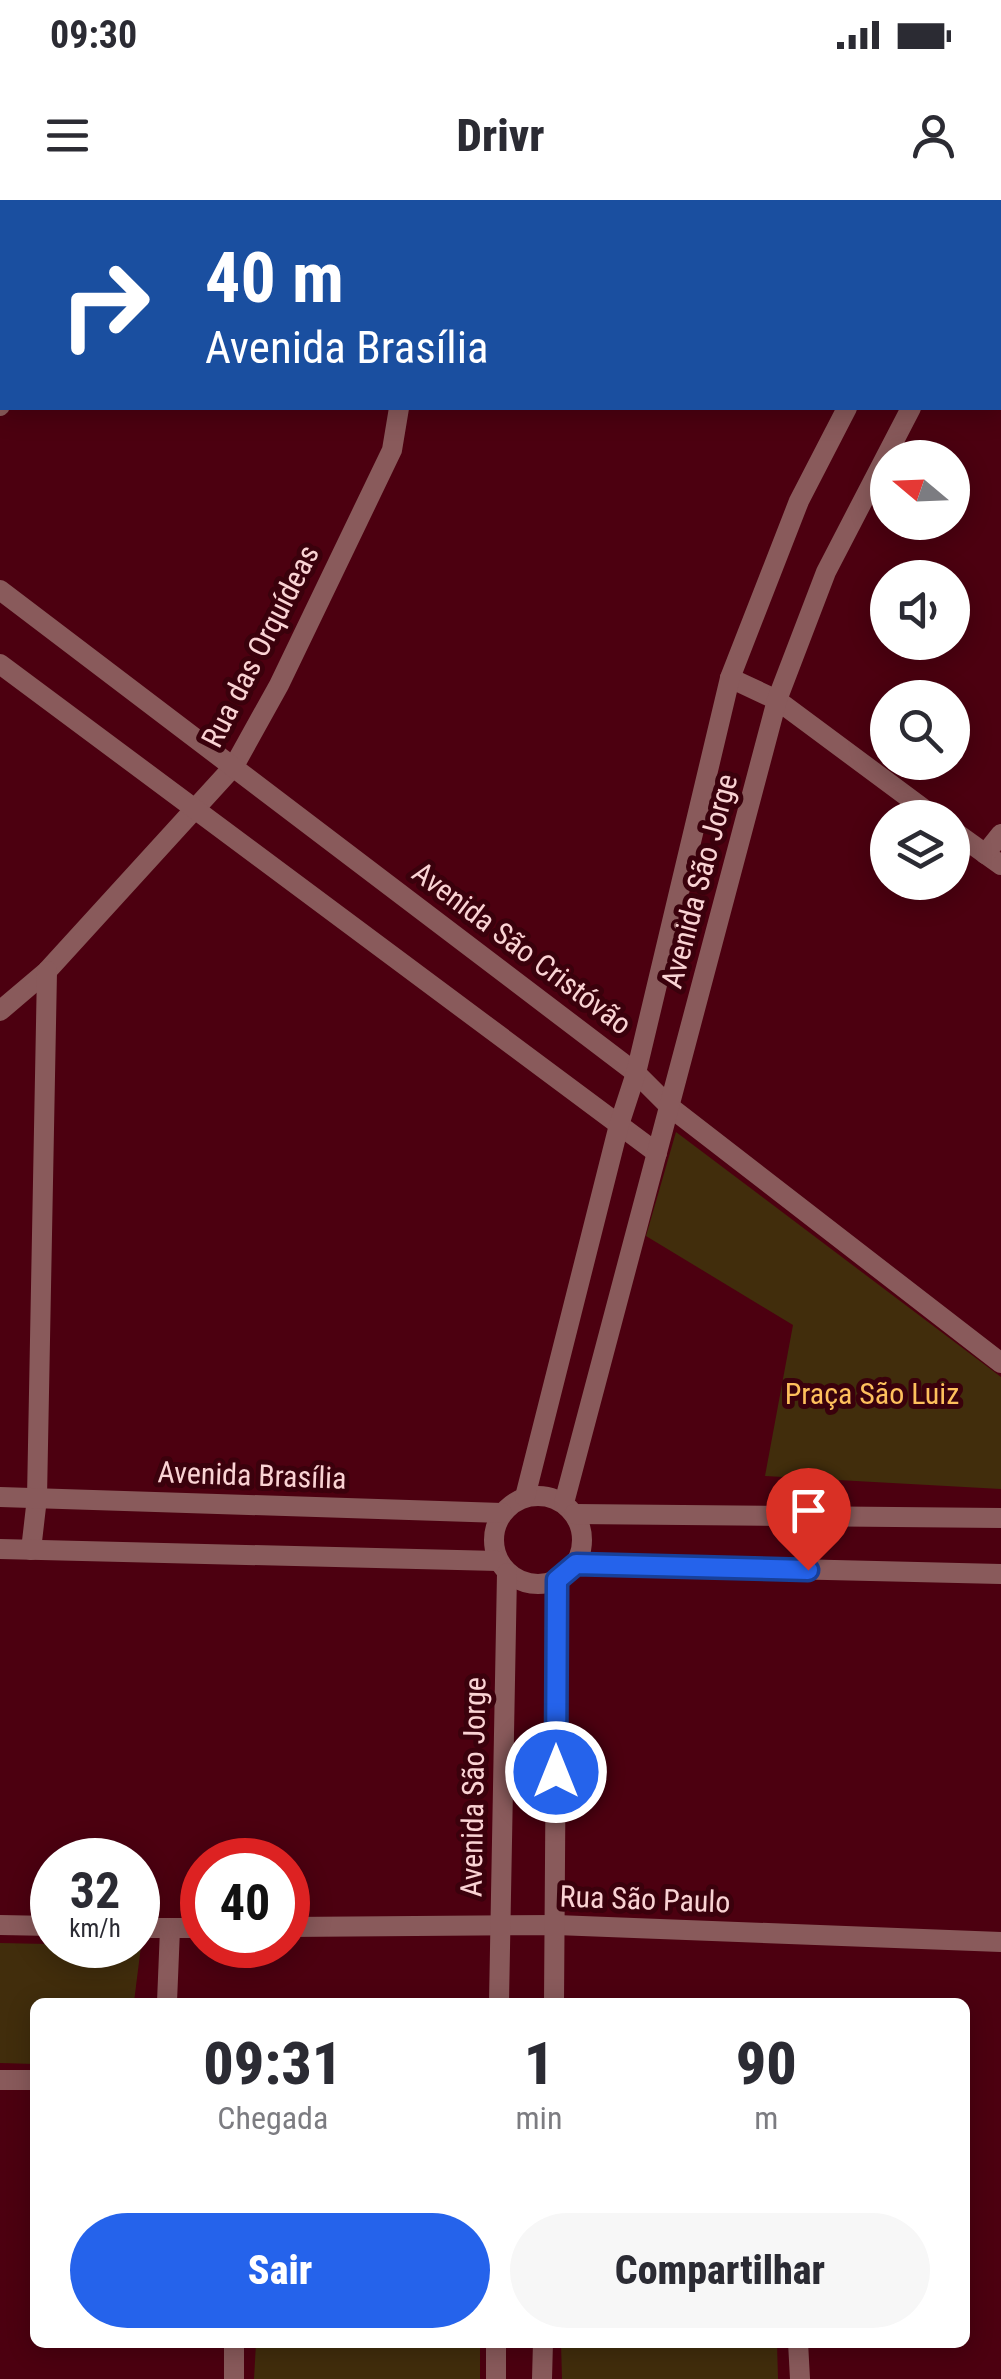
<!DOCTYPE html>
<html lang="pt">
<head>
<meta charset="utf-8">
<style>
  body { margin:0; font-family:"Roboto Condensed",sans-serif; background:#f7f7f7; color:#2b2b33; height:100vh; display:flex; flex-direction:column; font-size:38px; white-space:nowrap }
  * { box-sizing:border-box; margin:0 }
  p { font-size:32px; color:#7c7c81 }
  .icon { flex:none; width:55px; height:55px; fill:none; stroke:currentColor; stroke-width:2; stroke-linecap:round; stroke-linejoin:round }
  .map { position:relative; flex:1; overflow:hidden }
  .drawer { position:absolute; left:30px; top:1798px; width:940px; height:350px; display:flex; flex-direction:column; background:#fff; border-radius:15px; box-shadow:0 5px 25px #0003 }
  .drawer>* { flex:none }
  .guide { position:absolute; left:0px; top:0px; width:1002px; height:210px; box-shadow:0 5px 25px #0003; background:#1a4fa0; color:#fff; overflow:hidden }
  .needle { width:65px; rotate:289deg }
  .fabs { position:absolute; left:870px; top:240px; display:grid; gap:20px }
  .fabs a { display:grid; place-items:center; width:100px; height:100px; border-radius:50%; background:#fff; box-shadow:0 5px 25px #0003; font-size:50px }
  .speed { position:absolute; left:30px; top:1638px; display:flex; gap:20px; font-size:50px; font-weight:700; text-align:center }
  .speed>* { display:grid; place-content:center; width:130px; height:130px; border-radius:50%; background:#fff; box-shadow:0 5px 25px #0003; line-height:1 }
  .speed small { font-size:25px; font-weight:400 }
  .speed .limit { border:15px solid #d22; background:#fff; color:#111 }
  .pin { position:absolute; display:grid; place-items:center; width:85px; height:85px; color:#fff; margin:-102px -42px; border-radius:50% 50% 50% 0; rotate:-45deg; box-shadow:0 0 10px #0007 }
  .pin .icon { rotate:45deg }
  .me { position:absolute; width:110px; margin:-55px; rotate:0deg; stroke-linejoin:round; filter:drop-shadow(0 0 8px #0008) }
  .turn { display:flex; align-items:center; gap:35px; height:210px; padding:0 40px; font-size:45px }
  .turn .icon { width:130px; height:130px; stroke-width:2.5 }
  .turn b { display:block; font-size:70px; line-height:85px }
  .eta { display:flex; justify-content:space-evenly; align-items:center; height:170px; text-align:center }
  .eta b { font-size:60px; font-weight:800; line-height:70px }
  .primary-button { display:flex; gap:20px; margin-top:auto; padding:20px 40px }
  .primary-button a { flex:1; height:115px; border-radius:60px; background:#2563eb; color:#fff; font-size:40px; font-weight:800; line-height:115px; text-align:center }
  .primary-button a+a { background:#f7f7f7; color:#2b2b33 }
  .status { display:flex; justify-content:space-between; align-items:center; height:70px; padding:0 50px; background:#fff; direction:ltr }
  .status svg { height:28px; fill:currentColor }
  header { display:flex; justify-content:space-between; align-items:center; height:130px; padding:0 40px; background:#fff; font-size:45px; font-weight:800 }
  .map>svg:first-child { display:block }
  .green { fill:#412d0c }
  .lines { fill:none; stroke-linecap:round; stroke-linejoin:round }
  .minor { stroke:#895a5b; stroke-width:20 }
  .tertiary { stroke:#895a5b; stroke-width:20 }
  .route-casing { stroke:#184099; stroke-width:25 }
  .route { stroke:#2563eb; stroke-width:18 }
  .labels { text-anchor:middle; dominant-baseline:central; stroke-width:10; stroke-linejoin:round; paint-order:stroke }
  .street-label { font-size:30px; fill:#fad3d4; stroke:#3a010c }
  .park-label { font-size:30px; fill:#fec05c; stroke:#3a010c }
</style>
</head>
<body>
<div class="status"><b>09:30</b><svg viewBox="0 0 49 12"><path d="M0 12V9h3v3zM5 12V6h3v6zM10 12V3h3v9zM15 12V0h3v12zM26 1h20v11H26zM47 4h2v5h-2z"/></svg></div>
<header><svg class="icon" aria-label="menu" viewBox="0 0 24 24"><path d="M4 6h16M4 12h16M4 18h16"/></svg>Drivr<svg class="icon" aria-label="person" viewBox="0 0 24 24"><circle cx="12" cy="8" r="4"/><path d="M4 21q1-7 8-7t8 7"/></svg></header>
<div class="map">
<svg width="1001" height="2179" viewBox="0 0 1001 2179">
  <rect width="100%" height="100%" fill="#4c0010"/>
  <g class="green">
    <polygon points="676,932 1001,1177 1001,1289 765,1276 793,1125 646,1036"/>
    <polygon points="0,1743 141,1746 134,1802 35,1802 35,1864 0,1863"/>
    <polygon points="256,2143 480,2143 480,2179 254,2179"/>
    <polygon points="561,2143 777,2143 778,2179 562,2179"/>
  </g>
  <g class="lines">
    <g class="minor">
      <polyline points="53,2 53,0"/>
      <polyline points="433,2 434,0"/>
      <polyline points="0,206 2,199"/>
      <polyline points="730,478 777,500 936,618"/>
      <polyline points="952,630 1001,665"/>
      <polyline points="985,654 1001,634"/>
      <polyline points="0,811 47,771 234,566 279,485 392,250 399,208"/>
      <polyline points="31,1350 37,1298 47,771"/>
      <polyline points="0,1725 52,1726"/>
      <polyline points="288,1727 556,1725 1001,1742"/>
      <polyline points="138,1728 202,1728"/>
      <polyline points="167,1802 170,1729"/>
      <polyline points="0,1880 35,1880"/>
      <polyline points="234,2142 234,2179"/>
      <polyline points="798,2142 800,2179"/>
    </g>
    <g class="tertiary">
      <polyline points="952,2 953,0"/>
      <polyline points="1000,34 1001,32"/>
      <polyline points="0,390 636,873 670,907 1001,1163"/>
      <polyline points="0,464 657,953"/>
      <circle cx="538" cy="1340" r="44"/>
      <polyline points="0,1297 502,1313"/>
      <polyline points="525,1297 619,925 636,873 730,478 799,301 847,208"/>
      <polyline points="564,1303 777,500 826,372 911,208"/>
      <polyline points="574,1314 1001,1318"/>
      <polyline points="0,1349 498,1361"/>
      <polyline points="576,1364 1001,1374"/>
      <polyline points="499,1802 507,1373"/>
      <polyline points="554,1802 557,1380"/>
      <polyline points="496,2179 496,2142"/>
      <polyline points="542,2179 543,2142"/>
    </g>
  </g>
  <g class="lines">
    <defs>
      <polyline id="route" points="556,1572 557,1380 576,1364 808,1370"/>
    </defs>
    <use href="#route" class="route-casing"/>
    <use href="#route" class="route"/>
  </g>
  <g class="labels">
    <g class="street-label">
      <text transform="translate(260 446) rotate(-63)">Rua das Orquídeas</text>
      <text transform="translate(699 681) rotate(-75)">Avenida São Jorge</text>
      <text transform="translate(522 748) rotate(37)">Avenida São Cristóvão</text>
      <text transform="translate(252 1275) rotate(2)">Avenida Brasília</text>
      <text transform="translate(473 1587) rotate(-89)">Avenida São Jorge</text>
      <text transform="translate(645 1699) rotate(2)">Rua São Paulo</text>
    </g>
    <g class="park-label">
      <text x="872" y="1193">Praça São Luiz</text>
    </g>
  </g>
</svg>
<div class="fabs">
<a><svg class="needle" viewBox="-14 -14 28 28"><path d="M0-13l5 13h-10z" fill="#e53935"/><path d="M0 13l5-13h-10z" fill="#7c7c81"/></svg></a>
<a><svg class="icon" aria-label="sound" viewBox="0 0 24 24"><path d="M4 9h4l5-4v14l-5-4H4zM17 9q2 3 0 6"/></svg></a>
<a><svg class="icon" aria-label="search" viewBox="0 0 24 24"><circle cx="10" cy="10" r="6"/><path d="M15 15l6 6"/></svg></a>
<a><svg class="icon" aria-label="layers" viewBox="0 0 24 24"><path d="M12 4l9 5-9 5-9-5zM3 14l9 5 9-5"/></svg></a>
</div>
<div class="speed"><div>32<small>km/h</small></div><div class="limit">40</div></div>
<div class="pin" style="left:808px;top:1370px;background:#d93025"><svg class="icon" aria-label="arrive" viewBox="0 0 24 24"><path d="M6 21V4h12l-3 4 3 4H6"/></svg></div>
<svg class="me" style="left:556px;top:1572px" viewBox="-20 -20 40 40"><circle r="17" fill="#2563eb" stroke="#fff" stroke-width="3"/><path d="M0-11L8 9 0 5-8 9z" fill="#fff"/></svg>
<div class="guide">
<div class="turn"><svg class="icon" aria-label="right" viewBox="0 0 24 24"><path d="M7 20v-9h11M14 6l5 5-5 5"/></svg><div><b>40 m</b>Avenida Brasília</div></div>
</div>
<section class="drawer">
<div class="eta">
<div><b>09:31</b><p>Chegada</p></div>
<div><b>1</b><p>min</p></div>
<div><b>90</b><p>m</p></div>
</div>
<div class="primary-button"><a>Sair</a><a>Compartilhar</a></div>
</section>
</div>
</body>
</html>
